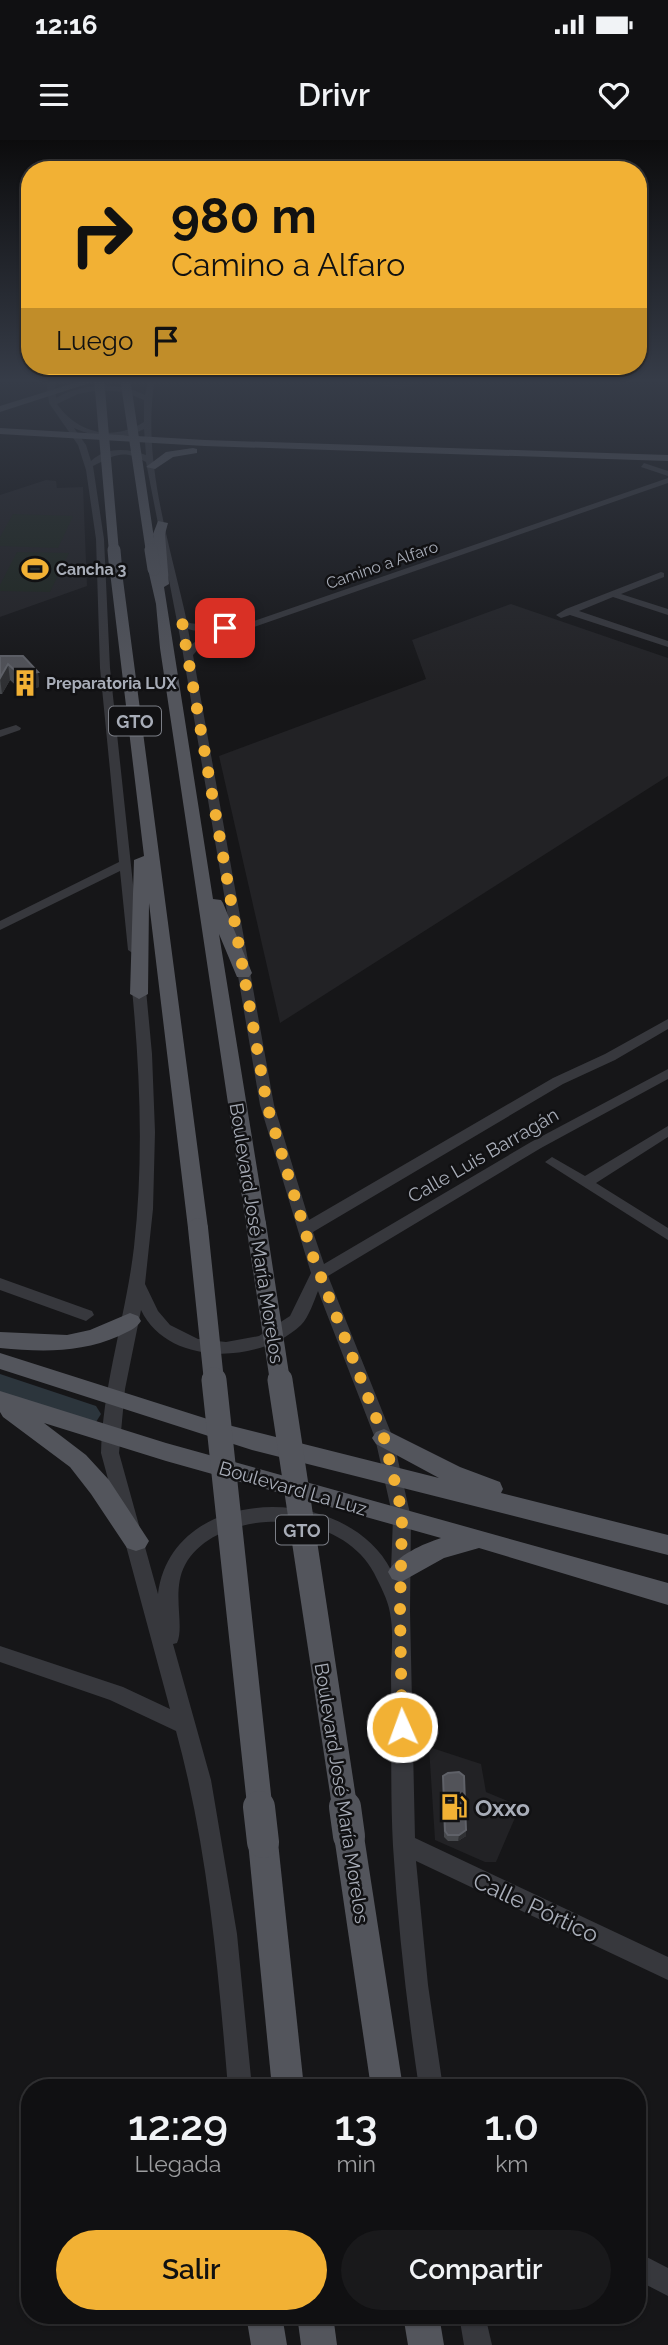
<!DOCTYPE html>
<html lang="es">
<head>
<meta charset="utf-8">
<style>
  body { margin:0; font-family:Raleway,sans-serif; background:#19191b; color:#f1f3f6; height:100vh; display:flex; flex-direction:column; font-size:26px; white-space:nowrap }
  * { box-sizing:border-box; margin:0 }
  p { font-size:23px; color:#9c9d9f }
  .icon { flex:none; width:38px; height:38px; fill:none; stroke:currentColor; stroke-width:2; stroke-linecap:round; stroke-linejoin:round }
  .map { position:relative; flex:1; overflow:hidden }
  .drawer { position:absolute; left:21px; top:1939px; width:625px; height:245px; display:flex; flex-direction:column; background:#101012; border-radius:28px; box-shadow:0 2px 5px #0004,0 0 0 2px #303032 }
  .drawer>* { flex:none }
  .guide { position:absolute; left:21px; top:21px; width:626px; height:214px; border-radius:28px; box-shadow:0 2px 5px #0004,0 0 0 2px #303032; background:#f2b134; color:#111; overflow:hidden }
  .pin { position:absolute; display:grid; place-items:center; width:60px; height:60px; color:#fff; margin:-30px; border-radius:14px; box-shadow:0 4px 10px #0006 }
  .me { position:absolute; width:77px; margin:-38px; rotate:358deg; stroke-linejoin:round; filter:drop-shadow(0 0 5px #0008) }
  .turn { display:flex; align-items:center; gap:24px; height:147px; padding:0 35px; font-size:32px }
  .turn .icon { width:91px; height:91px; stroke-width:2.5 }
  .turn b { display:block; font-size:49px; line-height:60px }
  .then { display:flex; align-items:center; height:66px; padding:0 35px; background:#0003; gap:14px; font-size:26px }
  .eta { display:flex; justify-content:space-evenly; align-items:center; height:119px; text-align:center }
  .eta b { font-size:42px; font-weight:600; line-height:49px }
  .action { display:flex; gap:14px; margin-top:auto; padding:14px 35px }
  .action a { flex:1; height:80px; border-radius:42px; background:#f2b134; color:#111; font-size:28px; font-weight:600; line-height:80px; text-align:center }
  .action a+a { background:#19191b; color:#f1f3f6 }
  .status { display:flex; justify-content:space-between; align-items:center; height:49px; padding:0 35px; background:#101012; direction:ltr }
  .status svg { height:19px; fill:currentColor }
  header { display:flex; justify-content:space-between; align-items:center; height:91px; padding:0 35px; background:#101012; font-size:32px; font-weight:600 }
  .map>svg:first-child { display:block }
  .built { fill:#222225 }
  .green { fill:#1e261f }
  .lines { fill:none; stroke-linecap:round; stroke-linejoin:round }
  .river { fill:#2c353c; fill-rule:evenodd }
  .minor { fill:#37383d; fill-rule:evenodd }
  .major { fill:#53555c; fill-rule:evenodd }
  .major-bridge-far4 { stroke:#53555c; stroke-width:10 }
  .major-bridge-far3 { stroke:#53555c; stroke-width:13 }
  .major-bridge-far2 { stroke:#53555c; stroke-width:20 }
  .major-bridge-far1 { stroke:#53555c; stroke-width:25 }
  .major-bridge { stroke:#53555c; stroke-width:32 }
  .wall { fill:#47494d }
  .shaded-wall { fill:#2f3033 }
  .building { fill:#525359; stroke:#5f6168; stroke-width:2 }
  .route { stroke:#f2b134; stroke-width:12; stroke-dasharray:0 21.6 }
  .labels { text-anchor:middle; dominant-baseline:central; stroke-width:5; stroke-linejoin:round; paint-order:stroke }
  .far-street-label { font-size:16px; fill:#a8adb8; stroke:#111113 }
  .far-poi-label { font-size:16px; font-weight:bold; fill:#a8adb8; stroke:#111113; text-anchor:start }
  .shield { fill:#111113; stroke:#7b7e86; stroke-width:2 }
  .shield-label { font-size:18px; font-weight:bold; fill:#a8adb8 }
  .street-label { font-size:19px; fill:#a8adb8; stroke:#111113 }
  .near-poi-label { font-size:23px; font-weight:bold; fill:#a8adb8; stroke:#111113; text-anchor:start }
  .near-street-label { font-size:23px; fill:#a8adb8; stroke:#111113 }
</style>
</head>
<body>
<div class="status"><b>12:16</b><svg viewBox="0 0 49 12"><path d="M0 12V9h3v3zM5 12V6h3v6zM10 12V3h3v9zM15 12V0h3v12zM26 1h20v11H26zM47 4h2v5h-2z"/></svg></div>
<header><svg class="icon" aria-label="menu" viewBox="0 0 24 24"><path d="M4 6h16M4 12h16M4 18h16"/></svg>Drivr<svg class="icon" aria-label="heart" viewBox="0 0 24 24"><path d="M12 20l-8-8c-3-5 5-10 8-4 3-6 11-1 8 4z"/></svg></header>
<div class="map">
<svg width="668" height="2205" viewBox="0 0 668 2205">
  <rect width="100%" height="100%" fill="#161618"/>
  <g class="built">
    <polygon points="337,238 436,238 401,249"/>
    <polygon points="46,340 56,341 57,348 83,347 87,446 0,477 0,355"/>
    <polygon points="511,464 668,518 668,636 280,883 219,616 426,539 412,500"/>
    <polygon points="429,1607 481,1624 486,1652 520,1666 496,1722 485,1722 435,1700"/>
  </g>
  <g class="green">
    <polygon points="13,374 73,376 58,408 0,406 0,397"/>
    <polygon points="17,412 69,413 50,452 0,451 0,445"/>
  </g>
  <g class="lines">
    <polygon class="river" points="0,1234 96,1266 101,1274 96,1282 86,1285 0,1255"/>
    <g class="minor">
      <path d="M50,238H57L55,247L56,258C83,243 117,241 145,255L149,238H155C141,319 170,404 187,482C201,487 220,481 231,487C219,493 201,493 188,489L191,505L196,501L668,338V343L202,505L193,515L274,965L309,1080L553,938L605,914L668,879V889L615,920L563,944L313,1092L324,1124L531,1002L668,929V939L541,1008L328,1136L393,1298L411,1378L410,1471L415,1698L668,1817V1840L416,1721L428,1845L443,1948H419C407,1867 398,1787 393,1706C390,1649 392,1592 391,1536C391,1516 394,1492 390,1473C388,1460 380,1445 374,1433C354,1395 306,1379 266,1382C236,1384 200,1397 185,1425C171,1451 185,1486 177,1503L173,1504L211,1640L237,1794L252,1948H228C218,1828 208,1708 176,1591L110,1560L0,1522V1506L123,1547L170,1569L101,1313C103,1243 126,1176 134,1107C144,1018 140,928 131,839L133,836L138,835L145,839L152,914L155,992L153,1069L145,1144L158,1171L170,1185L198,1199L226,1202L259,1196L290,1176L311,1133L260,965L181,502L146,322C123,308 113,316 93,326L104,399L110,528L140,810L134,814L128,810L120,731L0,790V781L119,722L100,528L96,399L86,330L78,305L49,263L47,247ZM100,250L124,252L144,260V282C113,302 77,293 57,264L78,254ZM74,288C97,298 121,301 144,289L146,315C127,308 106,307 91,321L86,305ZM318,1151L375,1298L393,1378L391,1430C346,1342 172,1343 158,1454L119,1313L125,1249L141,1170C168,1227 260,1224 301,1185C309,1177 314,1161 318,1151Z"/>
      <polygon points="644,323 668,331 668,336 641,327"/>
      <polygon points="661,432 664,433 664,437 621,454 668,469 668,475 613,457 579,471 668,501 668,507 570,475 561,478 556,475 566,469"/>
      <polygon points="16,585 21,588 20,590 0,597 0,590"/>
      <polygon points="668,986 668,997 596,1043 668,1088 668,1100 545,1022 552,1017 585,1036"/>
      <polygon points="0,1138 92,1171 94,1175 86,1181 0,1150"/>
      <polygon points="637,2112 668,2128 668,2156 637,2140"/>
      <polygon points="459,2175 485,2175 492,2205 464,2205"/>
    </g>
    <g class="major">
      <polygon points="90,238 105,238 0,272 0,266"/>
      <polygon points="0,288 205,300 668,315 668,321 205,306 0,294"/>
      <polygon points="193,308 197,309 197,313 173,317 155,329 146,327 166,312"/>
      <polygon points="158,381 168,383 165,394 169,444 164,447 213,759 221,760 223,763 252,833 249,837 237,837 219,794 266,1084 263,1089 249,1089 246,1084 160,508 156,464 148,429 156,426 153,394"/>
      <polygon points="116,428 122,432 208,1088 205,1093 191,1093 188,1088 149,763 148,854 139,859 130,854 134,720 144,716 110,432"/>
      <path d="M130,1173L138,1176L141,1181C136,1189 127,1192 119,1196C80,1213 42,1212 0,1208V1192L67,1195L90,1190Z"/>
      <polygon points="0,1213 220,1283 439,1338 376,1304 372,1298 376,1292 384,1289 460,1327 500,1342 503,1349 501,1353 668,1395 668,1415 252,1310 0,1229"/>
      <path d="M0,1251L166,1303L668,1443V1465L479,1408L444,1418L401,1442L392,1439L388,1432C397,1415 423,1404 441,1398L166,1321L44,1283L86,1315L109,1340L149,1401L145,1408L136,1411L127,1408L91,1354L70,1327L3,1277L0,1272Z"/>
      <polygon points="349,1683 359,1686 364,1696 403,1948 371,1948 334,1696 339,1686"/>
      <polygon points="263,1688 273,1692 278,1702 304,1948 272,1948 248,1702 253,1692"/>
      <polygon points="246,2175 282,2175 287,2205 251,2205"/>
      <polygon points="297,2175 333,2175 337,2205 301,2205"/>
      <polygon points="403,2175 439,2175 444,2205 408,2205"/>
    </g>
    <g class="major-bridge-far4">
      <polyline points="99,238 114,412"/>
      <polyline points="125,238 151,412"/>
    </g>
    <g class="major-bridge-far3">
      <polyline points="114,410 116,432"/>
      <polyline points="151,410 154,429"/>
    </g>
    <g class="major-bridge-far2">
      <polyline points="256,1084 280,1241"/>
      <polyline points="198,1088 214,1241"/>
    </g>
    <g class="major-bridge-far1">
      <polyline points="214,1240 260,1669"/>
      <polyline points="280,1240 345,1669"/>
    </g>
    <g class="major-bridge">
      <polyline points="259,1667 263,1702"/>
      <polyline points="345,1667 349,1696"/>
    </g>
  </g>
  <g class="wall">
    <polygon points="0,516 38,532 39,547 22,551 10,540 2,554 0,554"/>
    <polygon points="443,1636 466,1696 458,1701 448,1701 444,1697"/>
  </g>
  <g class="shaded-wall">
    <polygon points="8,524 10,540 2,554 0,538"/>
    <polygon points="38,532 39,547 22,551 20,535"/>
    <polygon points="466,1690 466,1696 458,1701 459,1695"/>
  </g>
  <g class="building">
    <polygon points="0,516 23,516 38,532 20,535 8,524 0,538"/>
    <polygon points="459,1632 464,1636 466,1690 459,1695 448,1695 445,1691 443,1636 448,1633"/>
  </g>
  <linearGradient id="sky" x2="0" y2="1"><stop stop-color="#0c0c0d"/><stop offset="0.44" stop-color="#363c48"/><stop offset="1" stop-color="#363c48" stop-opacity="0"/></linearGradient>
  <rect width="668" height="547" fill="url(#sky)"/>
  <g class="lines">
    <polyline class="route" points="225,488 199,489 182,484 267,965 312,1114 384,1298 399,1359 402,1378 400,1471 402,1587"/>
  </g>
  <defs>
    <symbol id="stadium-bare" viewBox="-9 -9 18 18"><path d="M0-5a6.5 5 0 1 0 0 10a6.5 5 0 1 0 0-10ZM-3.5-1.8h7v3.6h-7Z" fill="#f2b134" stroke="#111113" stroke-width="2.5" paint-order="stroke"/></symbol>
    <symbol id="building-bare" viewBox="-9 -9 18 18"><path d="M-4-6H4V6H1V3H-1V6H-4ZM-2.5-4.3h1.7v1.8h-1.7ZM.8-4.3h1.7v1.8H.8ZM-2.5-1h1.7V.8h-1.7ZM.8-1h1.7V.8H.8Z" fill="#f2b134" stroke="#111113" stroke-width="2.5" paint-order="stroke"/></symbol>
    <symbol id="fuel-bare" viewBox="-9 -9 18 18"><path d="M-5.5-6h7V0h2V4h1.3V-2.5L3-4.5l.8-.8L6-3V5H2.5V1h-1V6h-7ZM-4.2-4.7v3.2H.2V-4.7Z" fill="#f2b134" stroke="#111113" stroke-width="2.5" paint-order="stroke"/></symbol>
  </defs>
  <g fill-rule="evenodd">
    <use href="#stadium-bare" x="16" y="410" width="38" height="38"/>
    <use href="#building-bare" x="6" y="524" width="38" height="38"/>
    <use href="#fuel-bare" x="435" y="1648" width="38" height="38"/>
  </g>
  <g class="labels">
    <g class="far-street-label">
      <text transform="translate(382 425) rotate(-19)">Camino a Alfaro</text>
    </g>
    <g class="far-poi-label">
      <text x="56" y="429">Cancha 3</text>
      <text x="46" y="543">Preparatoria LUX</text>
    </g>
    <g class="shield">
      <rect x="109" y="566.5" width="52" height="29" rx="5"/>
      <rect x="276" y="1375.5" width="52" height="29" rx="5"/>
    </g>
    <g class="shield-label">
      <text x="135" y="581">GTO</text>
      <text x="302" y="1390">GTO</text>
    </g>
    <g class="street-label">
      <text transform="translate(483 1015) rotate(-30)">Calle Luis Barragán</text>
      <text transform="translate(257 1093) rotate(81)">Boulevard José María Morelos</text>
      <text transform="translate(293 1348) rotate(16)">Boulevard La Luz</text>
      <text transform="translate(342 1653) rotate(81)">Boulevard José María Morelos</text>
    </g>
    <g class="near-poi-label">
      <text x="475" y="1667">Oxxo</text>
    </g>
    <g class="near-street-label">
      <text transform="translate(536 1767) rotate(25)">Calle Pórtico</text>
    </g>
  </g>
</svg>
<div class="pin" style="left:225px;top:488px;background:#d93025"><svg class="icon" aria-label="arrive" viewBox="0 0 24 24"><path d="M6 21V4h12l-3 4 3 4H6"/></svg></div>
<svg class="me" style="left:402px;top:1587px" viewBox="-20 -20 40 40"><circle r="17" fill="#f2b134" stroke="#fff" stroke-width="3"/><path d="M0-11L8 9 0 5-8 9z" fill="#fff"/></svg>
<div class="guide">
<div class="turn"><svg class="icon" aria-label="right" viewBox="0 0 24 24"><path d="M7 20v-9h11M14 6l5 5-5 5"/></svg><div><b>980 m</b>Camino a Alfaro</div></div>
<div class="then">Luego<svg class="icon" aria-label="arrive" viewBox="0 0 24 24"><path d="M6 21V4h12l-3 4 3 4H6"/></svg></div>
</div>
<section class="drawer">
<div class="eta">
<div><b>12:29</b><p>Llegada</p></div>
<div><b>13</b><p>min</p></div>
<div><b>1.0</b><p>km</p></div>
</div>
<div class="action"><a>Salir</a><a>Compartir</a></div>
</section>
</div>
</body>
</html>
